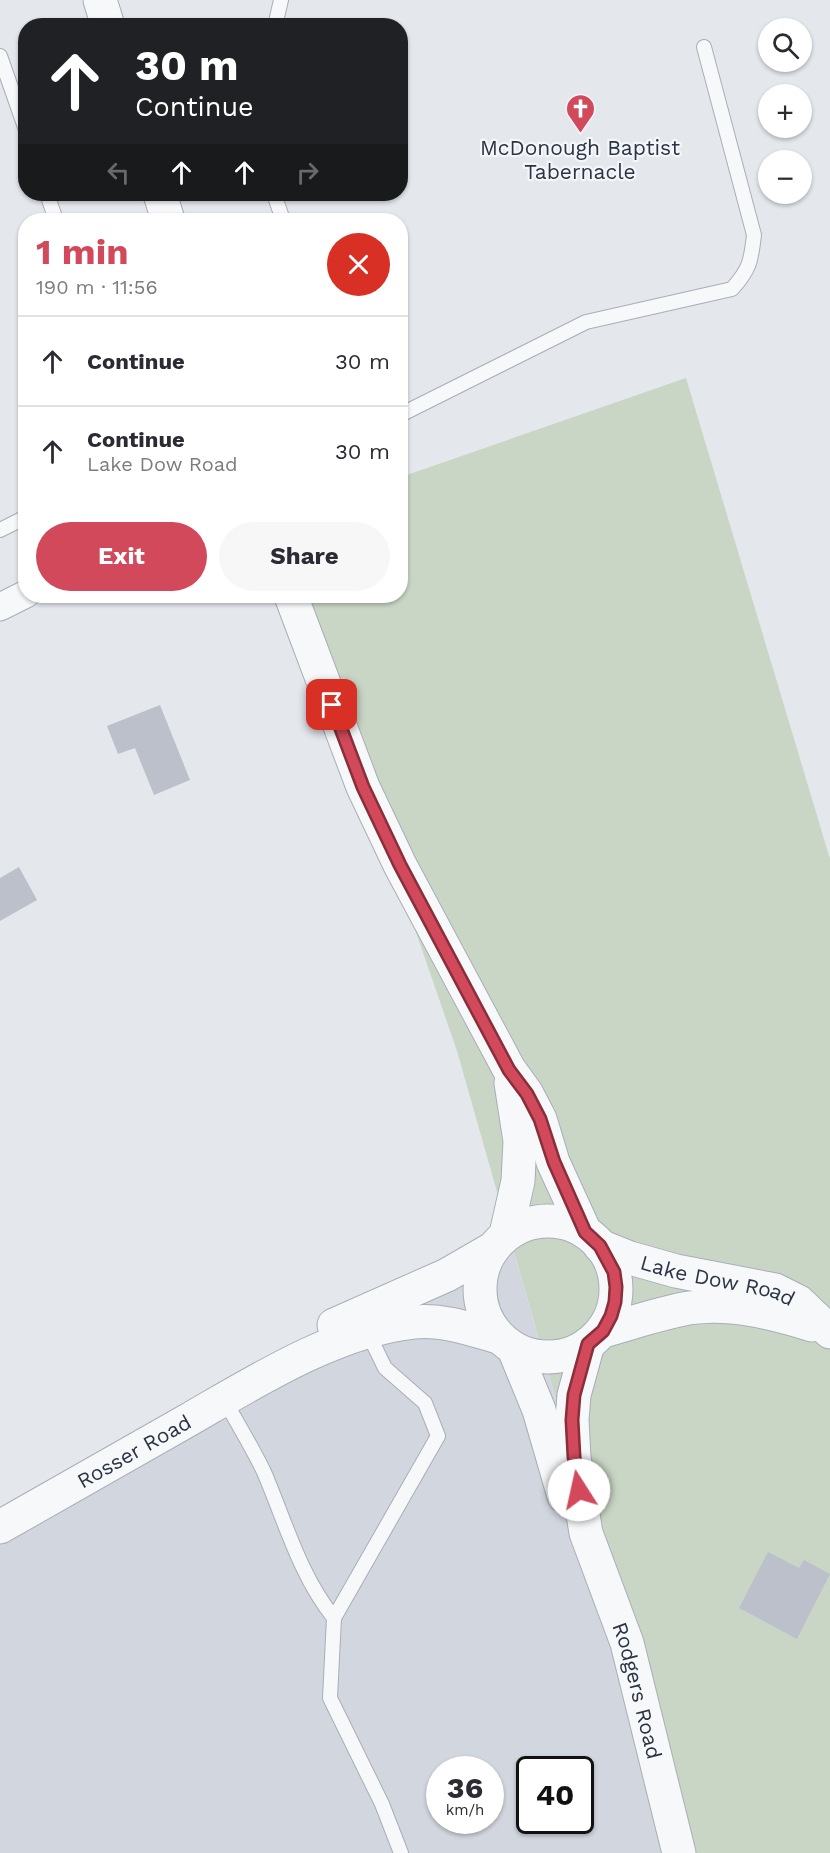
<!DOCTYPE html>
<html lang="en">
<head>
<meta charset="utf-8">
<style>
  body { margin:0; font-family:"Work Sans",sans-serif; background:#f7f7f7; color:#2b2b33; height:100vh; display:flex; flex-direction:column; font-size:22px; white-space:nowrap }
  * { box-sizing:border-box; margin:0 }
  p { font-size:20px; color:#7c7c81 }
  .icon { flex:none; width:33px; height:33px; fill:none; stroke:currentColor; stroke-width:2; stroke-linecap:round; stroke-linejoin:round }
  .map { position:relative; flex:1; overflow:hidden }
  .sheet { position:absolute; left:18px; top:213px; width:390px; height:390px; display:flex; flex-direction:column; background:#fff; border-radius:24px; box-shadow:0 2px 4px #0004 }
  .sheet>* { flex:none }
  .guide { position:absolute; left:18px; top:18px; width:390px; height:183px; border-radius:24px; box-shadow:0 2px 4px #0004; background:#202124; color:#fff; overflow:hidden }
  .fabs { position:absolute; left:758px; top:18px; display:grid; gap:12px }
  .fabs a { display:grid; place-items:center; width:54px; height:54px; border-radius:50%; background:#fff; box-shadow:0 2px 4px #0004; font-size:30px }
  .speed { position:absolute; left:426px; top:1756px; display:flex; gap:12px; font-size:30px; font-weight:700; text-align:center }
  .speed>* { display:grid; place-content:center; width:78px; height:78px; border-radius:50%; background:#fff; box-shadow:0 2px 4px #0004; line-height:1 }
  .speed small { font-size:15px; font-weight:400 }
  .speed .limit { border:3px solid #111; border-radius:9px; background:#fff; color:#111 }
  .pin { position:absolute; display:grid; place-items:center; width:51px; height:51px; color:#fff; margin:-26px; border-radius:12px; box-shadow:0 3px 9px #0006 }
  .me { position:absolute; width:66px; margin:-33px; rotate:350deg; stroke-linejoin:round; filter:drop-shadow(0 0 4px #0008) }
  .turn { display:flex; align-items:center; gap:21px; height:126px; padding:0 18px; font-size:27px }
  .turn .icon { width:78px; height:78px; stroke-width:2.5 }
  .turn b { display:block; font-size:42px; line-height:51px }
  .lanes { display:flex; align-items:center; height:57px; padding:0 18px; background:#0003; justify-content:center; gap:30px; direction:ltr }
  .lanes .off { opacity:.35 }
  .round { display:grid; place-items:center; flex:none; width:63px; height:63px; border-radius:32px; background:#f7f7f7 }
  .head { display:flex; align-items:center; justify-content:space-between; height:102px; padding:0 18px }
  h1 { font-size:36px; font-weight:700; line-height:45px; color:#d1495b }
  .button { display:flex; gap:12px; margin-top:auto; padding:12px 18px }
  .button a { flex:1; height:69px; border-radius:36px; background:#d1495b; color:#fff; font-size:24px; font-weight:700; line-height:69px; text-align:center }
  .button a+a { background:#f7f7f7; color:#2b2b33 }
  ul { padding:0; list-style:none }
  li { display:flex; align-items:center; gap:18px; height:90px; padding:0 18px; border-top:2px solid #e1e1e2 }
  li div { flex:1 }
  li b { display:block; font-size:22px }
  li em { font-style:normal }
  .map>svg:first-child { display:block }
  .built { fill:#d2d6de; fill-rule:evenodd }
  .green { fill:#c9d6c5 }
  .building { fill:#bbc0ca }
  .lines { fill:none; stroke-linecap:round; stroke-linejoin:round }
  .service-casing { stroke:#a9aeb7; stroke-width:16 }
  .minor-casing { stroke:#a9aeb7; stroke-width:29 }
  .tertiary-casing { stroke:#a9aeb7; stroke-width:35 }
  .service { stroke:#f7f8fa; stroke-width:14 }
  .minor { stroke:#f7f8fa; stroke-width:27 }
  .tertiary { stroke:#f7f8fa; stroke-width:33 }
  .route-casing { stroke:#882f3b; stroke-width:15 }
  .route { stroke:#d1495b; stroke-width:10 }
  .labels { text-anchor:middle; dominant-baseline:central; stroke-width:4.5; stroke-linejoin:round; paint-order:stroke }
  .poi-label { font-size:21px; fill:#2b3445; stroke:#f4f6f9 }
  .street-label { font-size:21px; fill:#2b3445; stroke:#f4f6f9 }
</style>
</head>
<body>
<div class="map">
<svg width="830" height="1853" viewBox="0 0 830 1853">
  <rect width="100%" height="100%" fill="#e4e7ec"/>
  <path class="built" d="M509,1235L685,1853H0V1513ZM440,1770H490V1821H440ZM530,1770H580V1821H530Z"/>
  <polygon class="green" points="686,378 830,859 830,1853 685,1853 457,1051 300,596 400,596 401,477"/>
  <g class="building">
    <polygon points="160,705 190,780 154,795 135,748 118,754 107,726"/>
    <polygon points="19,867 37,900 0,921 0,878"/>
    <polygon points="768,1552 799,1568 804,1560 830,1574 797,1639 739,1608"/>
  </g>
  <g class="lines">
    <defs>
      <g id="service">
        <polyline points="275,26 281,0"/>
        <polyline points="0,56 26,130"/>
        <polyline points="47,194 56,220"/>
        <polyline points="274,194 283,220"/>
        <path d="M400,415L586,322L732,289C750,269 751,261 754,235L704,47"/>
        <polyline points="0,530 26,517"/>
        <polyline points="367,1331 385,1368 425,1403 438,1436 334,1618 330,1698 382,1804 401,1853"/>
        <path d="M224,1399C237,1423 252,1447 264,1472C285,1521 300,1576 334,1618"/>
      </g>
      <polyline id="minor" points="0,607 26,594"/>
      <g id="tertiary">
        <polyline points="100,0 108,26"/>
        <polyline points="160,194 168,220"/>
        <polyline points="291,596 363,787 400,865 509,1069 527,1094 540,1119 553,1162 585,1232"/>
        <circle cx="548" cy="1289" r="68"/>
        <polyline points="506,1234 518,1181 520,1141 511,1083"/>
        <path id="s1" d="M600,1246L630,1258L676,1271L775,1290L799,1302L830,1332"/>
        <polyline points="334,1325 447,1275 492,1249"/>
        <path d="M603,1331C632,1323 660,1313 689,1308C731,1302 773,1313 812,1325"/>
        <path id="s2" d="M588,1344L574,1395L572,1420L574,1457L586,1533L627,1643L679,1853"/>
        <polyline points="514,1349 539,1410 564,1496"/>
        <path id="s3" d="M0,1527C63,1491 126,1455 190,1419C256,1381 337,1330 414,1322C442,1319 471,1329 498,1337"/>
      </g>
    </defs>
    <use href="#service" class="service-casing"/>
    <use href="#minor" class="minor-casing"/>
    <use href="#tertiary" class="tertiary-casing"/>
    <use href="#service" class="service"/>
    <use href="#minor" class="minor"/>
    <use href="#tertiary" class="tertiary"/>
  </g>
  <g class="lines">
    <defs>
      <polyline id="route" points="332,705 363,787 400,865 509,1070 527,1094 540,1119 554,1162 585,1232 600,1246 614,1272 616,1287 615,1302 611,1316 603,1331 588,1344 574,1395 572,1420 574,1457 579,1490"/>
    </defs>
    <use href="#route" class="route-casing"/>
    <use href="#route" class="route"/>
  </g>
  <defs>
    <symbol id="church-pin" viewBox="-11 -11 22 30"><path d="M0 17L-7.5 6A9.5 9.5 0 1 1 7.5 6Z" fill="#d1495b" stroke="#f4f6f9"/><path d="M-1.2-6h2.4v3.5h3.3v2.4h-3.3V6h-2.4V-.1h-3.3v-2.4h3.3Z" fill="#fff"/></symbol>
  </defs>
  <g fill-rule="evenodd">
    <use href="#church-pin" x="564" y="92" width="33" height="45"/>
  </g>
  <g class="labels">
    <g class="poi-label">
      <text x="580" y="147">McDonough Baptist<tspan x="580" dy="24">Tabernacle</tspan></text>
    </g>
    <g class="street-label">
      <text stroke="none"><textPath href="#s1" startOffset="123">Lake Dow Road</textPath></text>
      <text stroke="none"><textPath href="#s3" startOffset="154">Rosser Road</textPath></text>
      <text stroke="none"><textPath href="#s2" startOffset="358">Rodgers Road</textPath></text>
    </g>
  </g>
</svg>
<div class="fabs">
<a><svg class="icon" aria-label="search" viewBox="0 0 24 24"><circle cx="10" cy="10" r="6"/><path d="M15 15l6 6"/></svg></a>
<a>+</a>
<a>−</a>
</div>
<div class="speed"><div>36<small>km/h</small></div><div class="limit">40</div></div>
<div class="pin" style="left:332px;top:705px;background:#d93025"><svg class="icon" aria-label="arrive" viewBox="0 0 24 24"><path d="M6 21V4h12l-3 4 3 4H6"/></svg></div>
<svg class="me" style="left:579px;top:1490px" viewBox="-20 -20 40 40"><circle r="19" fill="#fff"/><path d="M0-13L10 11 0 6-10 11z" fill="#d1495b"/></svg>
<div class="guide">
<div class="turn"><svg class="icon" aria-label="ahead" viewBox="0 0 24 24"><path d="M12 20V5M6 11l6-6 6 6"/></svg><div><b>30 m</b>Continue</div></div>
<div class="lanes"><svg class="icon off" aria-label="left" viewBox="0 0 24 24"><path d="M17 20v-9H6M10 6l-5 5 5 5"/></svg><svg class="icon" aria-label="ahead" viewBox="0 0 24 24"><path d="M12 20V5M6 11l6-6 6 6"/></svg><svg class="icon" aria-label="ahead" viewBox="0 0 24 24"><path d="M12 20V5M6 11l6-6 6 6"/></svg><svg class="icon off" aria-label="right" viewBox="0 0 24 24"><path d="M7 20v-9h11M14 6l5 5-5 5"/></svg></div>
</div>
<section class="sheet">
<div class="head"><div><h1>1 min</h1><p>190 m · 11:56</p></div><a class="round" style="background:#d93025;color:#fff"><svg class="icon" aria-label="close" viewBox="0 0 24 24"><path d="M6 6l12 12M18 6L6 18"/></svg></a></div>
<ul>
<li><svg class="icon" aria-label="ahead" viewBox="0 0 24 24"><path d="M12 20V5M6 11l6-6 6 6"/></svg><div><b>Continue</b></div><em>30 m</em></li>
<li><svg class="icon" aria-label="ahead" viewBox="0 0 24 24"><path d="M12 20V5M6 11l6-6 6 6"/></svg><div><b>Continue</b><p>Lake Dow Road</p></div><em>30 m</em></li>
</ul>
<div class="button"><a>Exit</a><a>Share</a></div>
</section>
</div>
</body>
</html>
